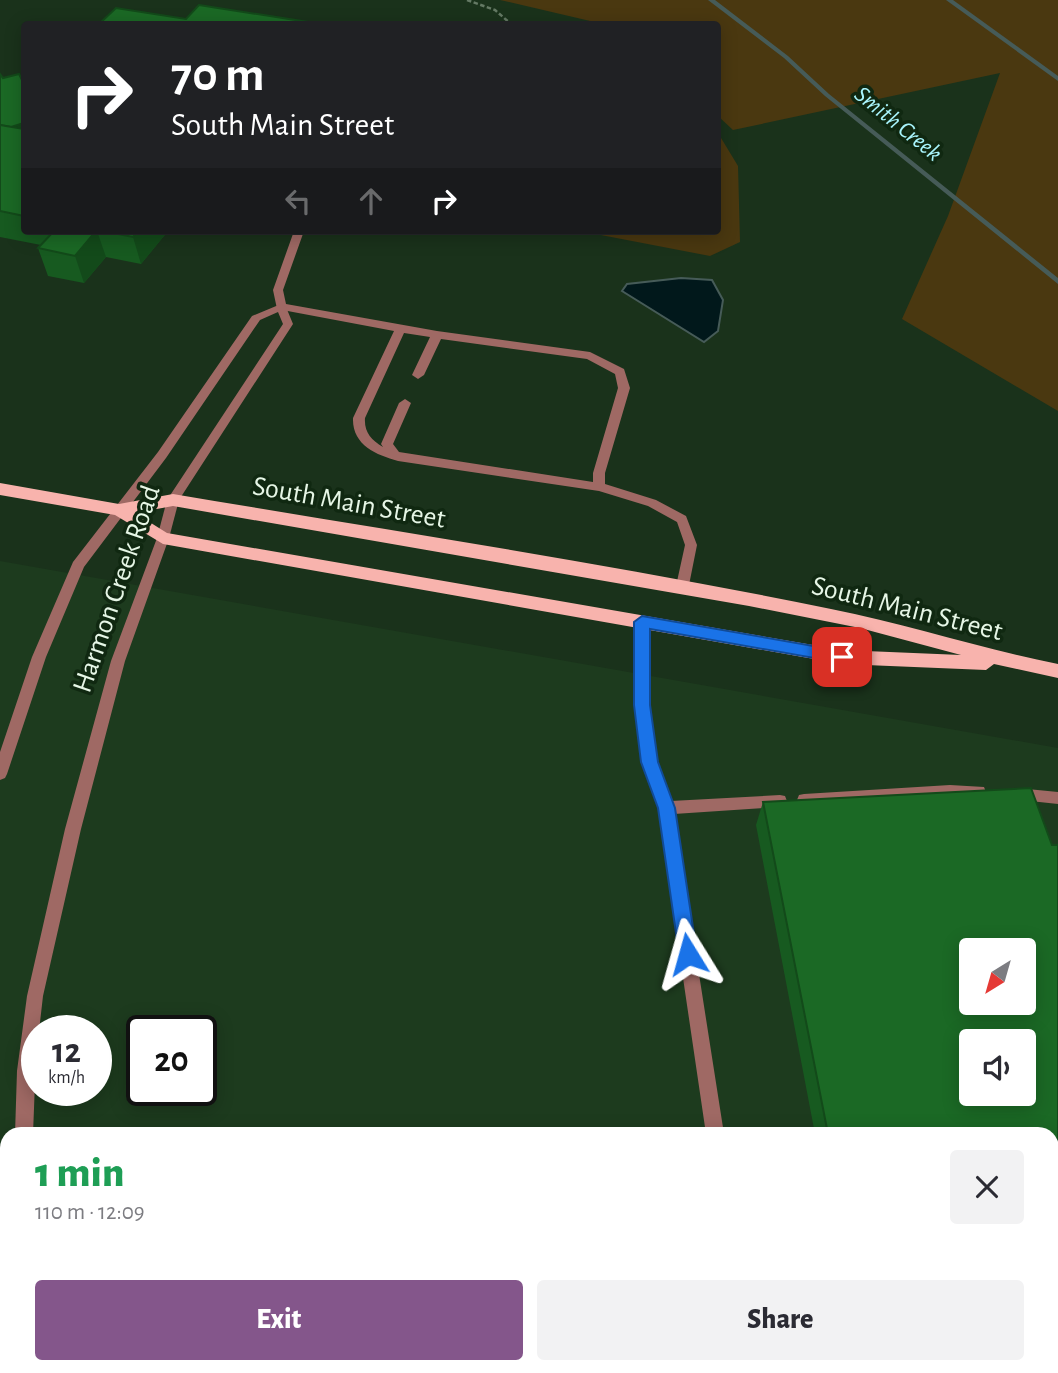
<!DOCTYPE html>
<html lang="en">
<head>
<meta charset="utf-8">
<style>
  body { margin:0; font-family:"Alegreya Sans",sans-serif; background:#f2f2f3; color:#2b2b33; height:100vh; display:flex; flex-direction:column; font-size:26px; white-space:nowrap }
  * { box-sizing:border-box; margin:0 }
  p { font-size:23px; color:#7c7c81 }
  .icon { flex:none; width:38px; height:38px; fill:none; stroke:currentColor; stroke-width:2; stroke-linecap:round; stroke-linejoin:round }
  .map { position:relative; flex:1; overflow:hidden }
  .details { position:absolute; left:0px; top:1127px; width:1059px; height:247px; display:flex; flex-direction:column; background:#fff; border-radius:21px 21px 0 0; box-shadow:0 4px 18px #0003 }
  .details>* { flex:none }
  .top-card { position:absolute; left:21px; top:21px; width:700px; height:214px; border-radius:7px; box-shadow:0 4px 18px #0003; background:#202124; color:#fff; overflow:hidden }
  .needle { width:46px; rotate:217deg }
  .buttons { position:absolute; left:959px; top:938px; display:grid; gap:14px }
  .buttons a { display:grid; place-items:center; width:77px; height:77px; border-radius:7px; background:#fff; box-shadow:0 4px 18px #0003; font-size:35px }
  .speed { position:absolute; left:21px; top:1015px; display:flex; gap:14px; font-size:35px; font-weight:700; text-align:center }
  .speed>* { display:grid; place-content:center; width:91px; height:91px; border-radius:50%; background:#fff; box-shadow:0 4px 18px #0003; line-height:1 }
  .speed small { font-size:18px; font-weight:400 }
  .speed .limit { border:4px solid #111; border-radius:10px; background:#fff; color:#111 }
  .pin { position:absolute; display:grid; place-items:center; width:60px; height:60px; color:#fff; margin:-30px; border-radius:14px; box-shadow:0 4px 10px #0006 }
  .me { position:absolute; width:77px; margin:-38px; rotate:352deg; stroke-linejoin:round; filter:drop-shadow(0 0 5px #0008) }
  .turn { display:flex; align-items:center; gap:24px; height:147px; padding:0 35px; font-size:32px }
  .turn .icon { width:91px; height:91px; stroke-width:2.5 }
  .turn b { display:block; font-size:49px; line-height:60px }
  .lanes { display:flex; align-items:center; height:66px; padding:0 35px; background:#0003; justify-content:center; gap:35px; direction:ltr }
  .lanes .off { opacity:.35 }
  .round { display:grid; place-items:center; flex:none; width:74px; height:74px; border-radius:7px; background:#f2f2f3 }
  .head { display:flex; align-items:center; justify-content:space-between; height:119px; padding:0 35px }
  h1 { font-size:42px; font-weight:800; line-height:52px; color:#1e9e55 }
  .cta { display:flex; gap:14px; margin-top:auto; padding:14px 35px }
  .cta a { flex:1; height:80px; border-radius:7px; background:#84568b; color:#fff; font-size:28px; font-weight:800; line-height:80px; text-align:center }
  .cta a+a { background:#f2f2f3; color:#2b2b33 }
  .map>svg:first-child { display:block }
  .built { fill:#1d3b1e; fill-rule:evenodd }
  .green { fill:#4a3810 }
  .water { fill:#01181b; stroke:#465b58; stroke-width:2 }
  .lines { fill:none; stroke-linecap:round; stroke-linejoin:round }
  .stream { fill:#465b58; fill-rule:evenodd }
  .path { stroke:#647964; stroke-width:2.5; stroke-dasharray:4.5 2.5; stroke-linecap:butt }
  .service { fill:#9f6964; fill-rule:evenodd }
  .minor { fill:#9f6964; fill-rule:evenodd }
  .tertiary { fill:#9f6964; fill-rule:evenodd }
  .primary { fill:#f8b3ad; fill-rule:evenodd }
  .wall { fill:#175a20; fill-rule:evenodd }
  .shaded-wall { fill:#134a1a }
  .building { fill:#1b6925; stroke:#134a1a; stroke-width:2; fill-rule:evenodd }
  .route { fill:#1a73e8; stroke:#114b97; stroke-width:2 }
  .labels { text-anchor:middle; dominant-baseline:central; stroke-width:7; stroke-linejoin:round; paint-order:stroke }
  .far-water-label { font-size:24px; font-style:italic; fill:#a8f4fc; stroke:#102811 }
  .street-label { font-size:28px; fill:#e6f6e6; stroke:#102811 }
</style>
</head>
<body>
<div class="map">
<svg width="1058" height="1373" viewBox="0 0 1058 1373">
  <rect width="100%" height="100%" fill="#1a321b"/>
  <path class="built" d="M0,561L1058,748V1373H0ZM971,950H1024V1003H971ZM37,1031H96V1090H37ZM142,1031H201V1090H142ZM971,1041H1024V1094H971ZM7,1134H1052V1367H7Z"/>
  <g class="green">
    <polygon points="500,0 1058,0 1058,411 902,319 948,216 1000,73 733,130 718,116 718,24 603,24"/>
    <polygon points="718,133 738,166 740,242 710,256 580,231 718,231"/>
  </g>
  <polygon class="water" points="681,278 712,280 723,300 718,331 704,342 622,291 627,284"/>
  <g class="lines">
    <g class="stream">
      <polygon points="708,0 715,0 788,56 829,94 1058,278 1058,284 825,96 784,58"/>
      <polygon points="946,0 953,0 1058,76 1058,81"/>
    </g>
    <polyline class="path" points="467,0 495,10 511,24"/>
    <g class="service">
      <path d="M294,231H304L283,290L286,304L437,331L590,352L624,369L630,388L605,473V484L656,500L686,516L697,545L688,590H678L676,586L685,545L677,522L648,506L599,491L398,461C376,455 352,445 353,418L394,331L277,309L273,290ZM404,333L430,337L412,375L418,379L424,375L441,339L587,359L615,374L618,388L593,473V482L399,452L393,444L411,403L405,399L399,403L381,444L383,447C371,440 364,432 365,418Z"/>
      <polygon points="642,617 649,622 649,705 657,762 671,801 780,795 785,796 787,801 785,806 780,807 674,814 724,1134 706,1134 658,808 643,762 635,705 635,622"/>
      <polygon points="950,785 984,787 986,792 984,797 804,806 799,805 797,800 799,795 804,794"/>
      <polygon points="1017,788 1058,792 1058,804 1012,799 1010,794 1012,789"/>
      <polygon points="740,1367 760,1367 761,1373 741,1373"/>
    </g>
    <g class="minor">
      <polygon points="281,304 286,307 293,324 177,503 169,503 167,500 283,324 278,312 260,320 166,458 84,567 46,657 7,774 5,778 0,780 0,752 32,657 73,562 158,452 252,316"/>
      <polygon points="163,533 169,538 125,661 81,829 43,996 39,1031 37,1031 33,1134 15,1134 17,1071 27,996 65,829 111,661 157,538"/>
      <polygon points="23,1367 43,1367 44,1373 24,1373"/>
    </g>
    <polygon class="tertiary" points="173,496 179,500 169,538 163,543 157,538 167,500"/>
    <path class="primary" d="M0,483L119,504L173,494C393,531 613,564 831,609C908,624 981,649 1058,664V678L994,664L986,670L842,664L163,544L115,515L0,495ZM173,506L749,606L860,628L961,655L842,650L167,533L135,513Z"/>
  </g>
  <g class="wall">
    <polygon points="0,74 3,78 24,84 24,231 168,231 141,264 106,257 84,283 48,276 38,248 41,245 0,237"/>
    <path d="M1031,788L1052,845H1058V1373H860L858,1367H1052V1134H815L756,825L763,802ZM971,950H1024V1003H971ZM971,1041H1024V1094H971Z"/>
  </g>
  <g class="shaded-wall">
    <polygon points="24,123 24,139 0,130"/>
    <polygon points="96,231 97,231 106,257 84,283 75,256"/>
    <polygon points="138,231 168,231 141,264 133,237"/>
  </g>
  <g class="building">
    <polygon points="199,5 308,22 306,24 99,24 116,8 186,19"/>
    <polygon points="0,74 3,78 19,74 24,84 24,123 11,127 0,125"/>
    <polygon points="0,125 24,129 24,216 0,211"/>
    <polygon points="54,231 96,231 75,256 38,248"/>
    <polygon points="103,231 138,231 133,237"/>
    <path d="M1031,788L1052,845H1058V1373H875L873,1367H1052V1134H828L763,802ZM971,950H1024V1003H971ZM971,1041H1024V1094H971Z"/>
  </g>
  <polygon class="route" points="642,616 842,651 850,657 842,663 650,629 650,705 658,762 675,808 697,954 695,961 688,963 682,961 679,954 658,808 641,762 634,705 634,622"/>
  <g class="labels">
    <g class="far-water-label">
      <text transform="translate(898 124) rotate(39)">Smith Creek</text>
    </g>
    <g class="street-label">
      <text transform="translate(349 503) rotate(10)">South Main Street</text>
      <text transform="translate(117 589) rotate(-71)">Harmon Creek Road</text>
      <text transform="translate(907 609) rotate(14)">South Main Street</text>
    </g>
  </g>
</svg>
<div class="buttons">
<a><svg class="needle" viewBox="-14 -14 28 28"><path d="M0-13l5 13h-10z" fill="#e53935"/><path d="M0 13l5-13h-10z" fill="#7c7c81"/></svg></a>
<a><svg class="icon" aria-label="sound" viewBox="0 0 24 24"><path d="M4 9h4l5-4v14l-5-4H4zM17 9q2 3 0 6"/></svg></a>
</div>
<div class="speed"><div>12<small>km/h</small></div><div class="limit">20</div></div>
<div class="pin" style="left:842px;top:657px;background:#d93025"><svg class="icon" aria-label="arrive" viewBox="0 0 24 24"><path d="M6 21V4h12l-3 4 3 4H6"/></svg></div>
<svg class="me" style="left:688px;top:954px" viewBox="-20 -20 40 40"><path d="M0-17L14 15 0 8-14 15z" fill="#1a73e8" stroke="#fff" stroke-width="4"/></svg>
<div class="top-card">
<div class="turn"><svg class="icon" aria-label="right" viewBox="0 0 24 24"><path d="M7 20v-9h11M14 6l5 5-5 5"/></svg><div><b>70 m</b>South Main Street</div></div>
<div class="lanes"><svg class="icon off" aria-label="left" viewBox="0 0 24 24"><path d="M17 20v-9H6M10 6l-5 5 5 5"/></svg><svg class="icon off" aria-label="ahead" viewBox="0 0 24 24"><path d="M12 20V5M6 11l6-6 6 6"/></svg><svg class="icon" aria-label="right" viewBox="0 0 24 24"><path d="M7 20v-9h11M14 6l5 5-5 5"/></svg></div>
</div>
<section class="details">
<div class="head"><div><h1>1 min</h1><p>110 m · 12:09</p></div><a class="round"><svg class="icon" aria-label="close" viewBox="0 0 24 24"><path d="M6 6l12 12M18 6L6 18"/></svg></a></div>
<div class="cta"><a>Exit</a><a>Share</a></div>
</section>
</div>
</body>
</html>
